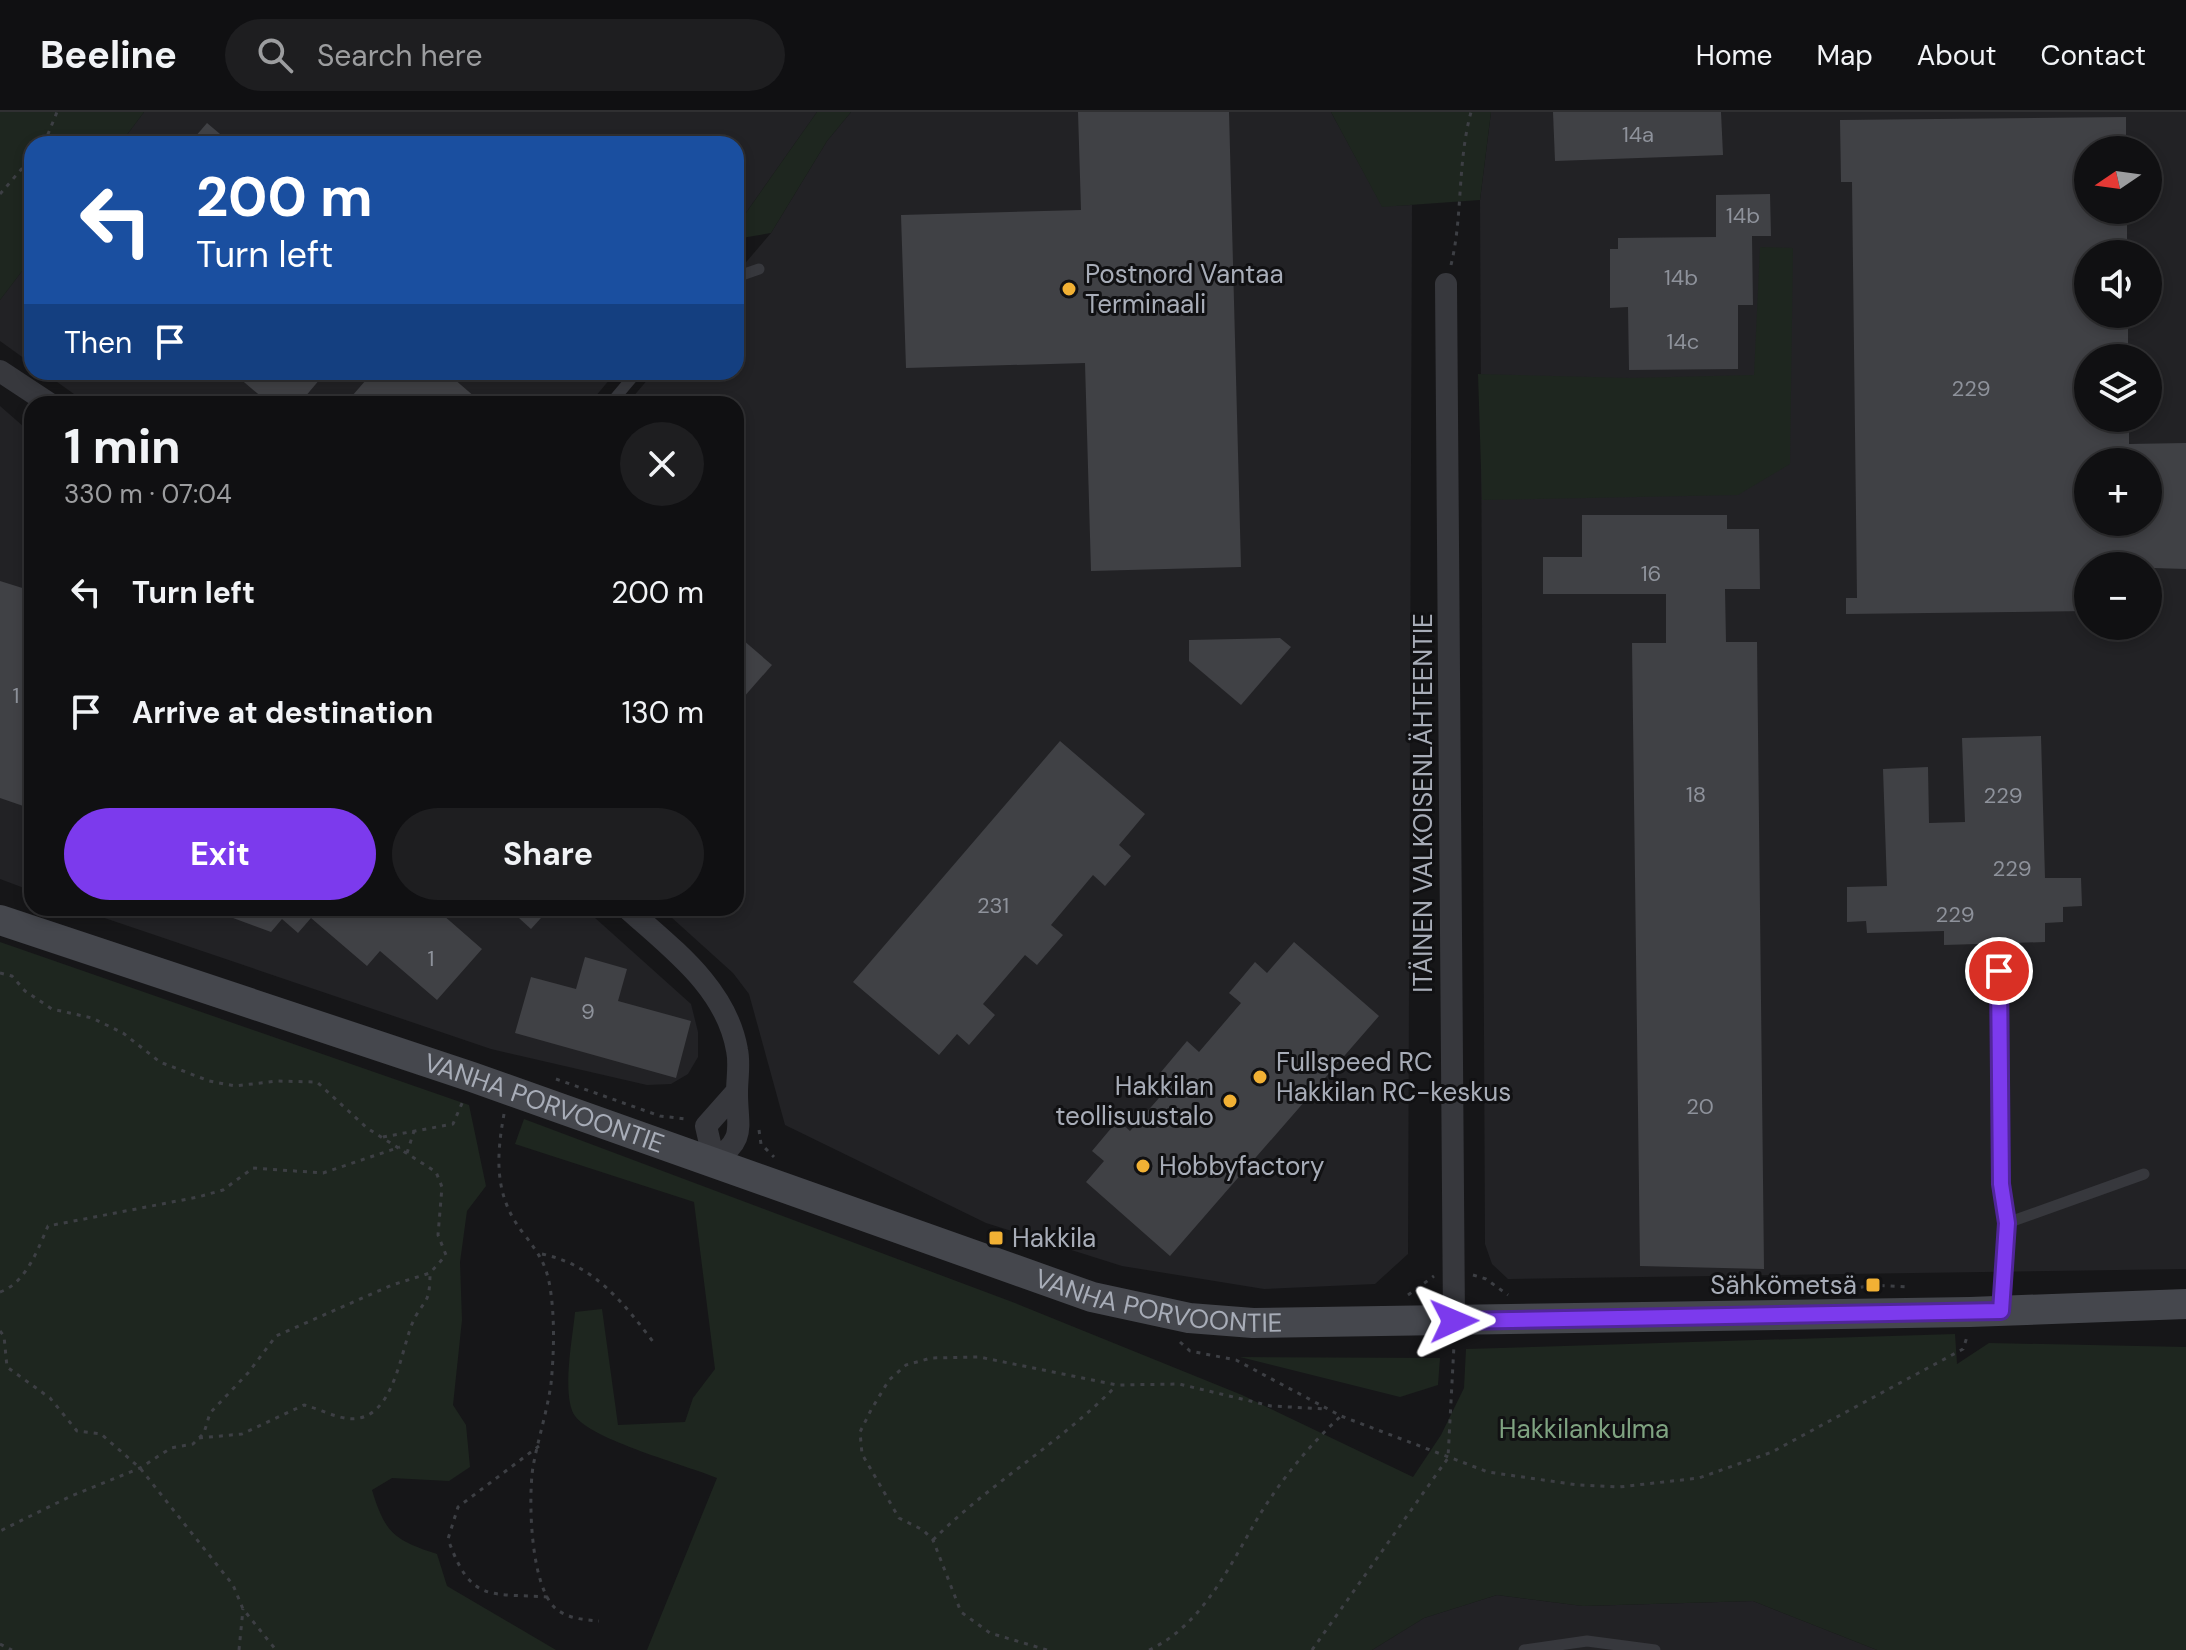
<!DOCTYPE html>
<html lang="en">
<head>
<meta charset="utf-8">
<style>
  body { margin:0; font-family:"DM Sans",sans-serif; background:#1e1e20; color:#f1f3f6; height:100vh; display:flex; flex-direction:column; font-size:30px; white-space:nowrap }
  * { box-sizing:border-box; margin:0 }
  p { font-size:26px; color:#9c9d9f }
  .icon { flex:none; width:44px; height:44px; fill:none; stroke:currentColor; stroke-width:2; stroke-linecap:round; stroke-linejoin:round }
  .map { position:relative; flex:1; overflow:hidden }
  .panel { position:absolute; left:24px; top:284px; width:720px; height:520px; display:flex; flex-direction:column; background:#101012; border-radius:24px; box-shadow:0 4px 12px #0003,0 0 0 2px #303032 }
  .panel>* { flex:none }
  .top-card { position:absolute; left:24px; top:24px; width:720px; height:244px; border-radius:24px; box-shadow:0 4px 12px #0003,0 0 0 2px #303032; background:#1a4fa0; color:#fff; overflow:hidden }
  .needle { width:52px; rotate:257deg }
  .tools { position:absolute; left:2074px; top:24px; display:grid; gap:16px }
  .tools a { display:grid; place-items:center; width:88px; height:88px; border-radius:50%; background:#101012; box-shadow:0 4px 12px #0003,0 0 0 2px #303032; font-size:40px }
  .pin { position:absolute; display:grid; place-items:center; width:68px; height:68px; color:#fff; margin:-34px; border:4px solid #fff; border-radius:50%; box-shadow:0 2px 8px #0007 }
  .me { position:absolute; width:88px; margin:-44px; rotate:89deg; stroke-linejoin:round; filter:drop-shadow(0 0 6px #0008) }
  .turn { display:flex; align-items:center; gap:28px; height:168px; padding:0 40px; font-size:36px }
  .turn .icon { width:104px; height:104px; stroke-width:2.5 }
  .turn b { display:block; font-size:56px; line-height:68px }
  .then { display:flex; align-items:center; height:76px; padding:0 40px; background:#0003; gap:16px; font-size:30px }
  .round { display:grid; place-items:center; flex:none; width:84px; height:84px; border-radius:42px; background:#1e1e20 }
  .summary { display:flex; align-items:center; justify-content:space-between; height:136px; padding:0 40px }
  h1 { font-size:48px; font-weight:700; line-height:60px }
  .primary-button { display:flex; gap:16px; margin-top:auto; padding:16px 40px }
  .primary-button a { flex:1; height:92px; border-radius:48px; background:#7c3aed; color:#fff; font-size:32px; font-weight:700; line-height:92px; text-align:center }
  .primary-button a+a { background:#1e1e20; color:#f1f3f6 }
  ul { padding:0; list-style:none }
  li { display:flex; align-items:center; gap:24px; height:120px; padding:0 40px }
  li div { flex:1 }
  li b { display:block; font-size:30px }
  li em { font-style:normal }
  header { display:flex; align-items:center; gap:48px; box-sizing:border-box; height:112px; padding:0 40px; background:#101012; border-bottom:2px solid #303032 }
  header strong { font-size:38px }
  nav { display:flex; gap:44px; margin-inline-start:auto; font-size:28px }
  .search { width:560px; height:72px; background:#1e1e20; display:flex; align-items:center; gap:20px; box-sizing:border-box; padding:0 28px; border-radius:44px; color:#9c9d9f; font-size:30px }
  .map>svg:first-child { display:block }
  .built { fill:#222225; fill-rule:evenodd }
  .green { fill:#1e261f }
  .building { fill:#404145; fill-rule:evenodd }
  .lines { fill:none; stroke-linecap:round; stroke-linejoin:round }
  .path { stroke:#3d3f44; stroke-width:3; stroke-dasharray:4 6; stroke-linecap:butt }
  .service { stroke:#37383d; stroke-width:11 }
  .minor { stroke:#37383d; stroke-width:22 }
  .secondary { stroke:#45474d; stroke-width:30 }
  .route-casing { stroke:#51269a; stroke-width:20 }
  .route { stroke:#7c3aed; stroke-width:14 }
  .poi-dot { fill:#f2b134; stroke:#111113; stroke-width:3 }
  .labels { text-anchor:middle; dominant-baseline:central; stroke-width:6; stroke-linejoin:round; paint-order:stroke }
  .number-label { font-size:22px; fill:#8e929b }
  .poi-label { font-size:26px; fill:#a8adb8; stroke:#111113; text-anchor:start }
  .street-label { font-size:26px; fill:#a8adb8; stroke:#111113 }
  .park-label { font-size:26px; fill:#7fa381; stroke:#111113 }
</style>
</head>
<body>
<header>
<strong>Beeline</strong>
<div class="search"><svg class="icon" aria-label="search" viewBox="0 0 24 24"><circle cx="10" cy="10" r="6"/><path d="M15 15l6 6"/></svg>Search here</div>
<nav><a>Home</a><a>Map</a><a>About</a><a>Contact</a></nav>
</header>
<div class="map">
<svg width="2186" height="1538" viewBox="0 0 2186 1538">
  <rect width="100%" height="100%" fill="#161618"/>
  <g class="built">
    <polygon points="144,0 817,0 736,115 736,32 120,32"/>
    <polygon points="851,0 1331,0 1382,94 1412,93 1408,1142 1375,1172 1264,1177 1122,1154 986,1111 785,1013 749,882 733,861 661,796 736,796 736,292 627,292 654,260 736,260 736,162 771,121 827,29"/>
    <path d="M1491,0H2186V1157L1508,1167L1492,1152L1485,1132L1480,88ZM2088,38H2148V98H2088ZM2088,142H2148V202H2088ZM2088,246H2148V306H2088ZM2088,350H2148V410H2088ZM2088,454H2148V514H2088Z"/>
    <polygon points="32,146 32,252 0,229 0,188"/>
    <polygon points="43,260 616,260 589,292 88,292"/>
    <polygon points="0,294 32,322 32,779 0,767"/>
    <polygon points="75,796 584,796 691,892 698,920 698,945 688,962 671,972 647,973 491,937"/>
    <polygon points="1497,1483 1583,1494 1753,1489 1877,1538 1372,1538 1424,1506"/>
  </g>
  <g class="green">
    <polygon points="0,0 144,0 120,32 32,32 32,146 0,188"/>
    <polygon points="817,0 851,0 827,29 771,121 736,127 736,115"/>
    <polygon points="1331,0 1491,0 1480,88 1382,95"/>
    <polygon points="1760,135 1793,136 1790,352 1738,383 1482,388 1478,262 1630,266 1754,263"/>
    <path d="M0,830L469,993L486,1074L467,1099L460,1150L462,1208L453,1293L466,1313L470,1355L449,1369L392,1366L372,1378C385,1421 394,1428 437,1442L447,1474L556,1538H0Z"/>
    <path d="M524,1007L1015,1191L1242,1283L1413,1365L1441,1323L1464,1276L1466,1237L1955,1222L1957,1252L1989,1231L2186,1235V1538H1877L1753,1489L1583,1494L1497,1483L1424,1506L1372,1538H647L717,1366C686,1353 592,1328 575,1304C561,1284 573,1224 575,1200L602,1197L618,1313L685,1310L693,1286L715,1257L694,1090L515,1032Z"/>
    <polygon points="1240,1245 1440,1246 1438,1273 1400,1285"/>
  </g>
  <g class="building">
    <polygon points="1078,0 1229,0 1241,455 1091,459 1085,251 906,256 901,103 1081,98"/>
    <polygon points="1553,0 1721,0 1723,43 1555,49"/>
    <path d="M2126,5V38H2088V98H2127V142H2088V202H2128V246H2088V306H2129V332L2186,331V457L2088,454V499L1846,502V486H1857L1852,70H1841L1840,8ZM2088,350H2148V410H2088Z"/>
    <polygon points="207,11 232,32 189,32"/>
    <polygon points="1770,82 1771,124 1752,124 1753,193 1738,193 1738,257 1629,258 1628,195 1610,196 1610,137 1618,137 1618,126 1716,125 1716,83"/>
    <polygon points="232,260 326,260 299,292 270,292"/>
    <polygon points="373,260 446,260 483,292 345,292"/>
    <polygon points="1582,403 1727,403 1727,417 1759,417 1760,477 1725,477 1726,530 1757,530 1764,1157 1640,1154 1632,531 1666,531 1666,482 1543,482 1543,445 1582,445"/>
    <polygon points="0,469 32,479 32,697 0,686"/>
    <polygon points="736,522 772,553 736,594"/>
    <polygon points="1280,526 1291,535 1241,593 1189,549 1189,528"/>
    <polygon points="2041,624 2045,766 2081,766 2082,794 2063,795 2063,810 2045,811 2045,830 1944,833 1944,819 1867,821 1866,809 1847,810 1847,775 1887,774 1883,657 1928,655 1929,711 1965,710 1962,626"/>
    <polygon points="1060,629 1145,702 1119,733 1131,744 1105,774 1093,763 1051,813 1063,823 1037,853 1025,843 983,892 995,903 969,933 957,922 939,943 853,870"/>
    <polygon points="206,796 435,796 482,837 437,888 380,839 367,854 311,806 298,821 282,807 271,820"/>
    <polygon points="508,796 550,796 531,817"/>
    <polygon points="1294,830 1379,904 1170,1144 1086,1070 1104,1049 1092,1039 1118,1008 1130,1019 1173,970 1161,960 1187,929 1199,940 1241,891 1229,881 1255,850 1267,861"/>
    <polygon points="585,845 627,857 618,889 691,909 676,966 515,921 531,865 576,877"/>
  </g>
  <g class="lines">
    <g class="path">
      <polyline points="44,32 57,0"/>
      <polyline points="0,82 32,45"/>
      <path d="M1451,153C1463,104 1457,52 1471,0"/>
      <polyline points="0,861 12,864 25,879 52,897 92,906 123,921 160,950 209,969 235,974 277,969 317,970 367,1016 436,1060 442,1075 438,1123 446,1143 430,1161 392,1173 276,1224 248,1261 210,1301 204,1321 193,1332 171,1336 140,1356 69,1385 0,1419"/>
      <polyline points="556,967 660,1004 686,1007"/>
      <path d="M504,1002C496,1046 494,1085 524,1122C538,1141 546,1151 550,1175C555,1206 554,1241 551,1272C547,1300 538,1327 533,1355C528,1386 530,1481 559,1499C571,1507 586,1508 599,1509"/>
      <polyline points="759,1018 761,1032 774,1045"/>
      <polyline points="383,1025 453,1012 463,989"/>
      <polyline points="407,1041 414,1019"/>
      <path d="M542,1142C594,1153 623,1190 654,1231"/>
      <polyline points="1473,1163 1486,1167 1508,1183"/>
      <polyline points="1851,1177 1873,1173 1910,1175"/>
      <path d="M0,1180C26,1171 38,1137 48,1114L198,1085L223,1078L253,1056L323,1061L400,1035"/>
      <polyline points="1408,1183 1434,1164"/>
      <polyline points="0,1219 4,1224 7,1255 50,1286 77,1319 101,1322 140,1356 233,1473 243,1497 276,1538"/>
      <polyline points="1180,1230 1190,1239 1236,1248 1341,1304 1488,1360 1578,1373 1619,1375 1699,1366 1772,1340 1963,1237 1968,1222"/>
      <path d="M199,1326L242,1322L304,1293C316,1296 328,1302 340,1305C392,1319 399,1245 412,1212C423,1186 430,1196 430,1161"/>
      <path d="M539,1334L458,1395L448,1427C471,1491 488,1481 549,1485"/>
      <path d="M933,1428C989,1372 1060,1331 1116,1274"/>
      <polyline points="0,1532 12,1538"/>
      <polyline points="239,1538 243,1497"/>
      <polyline points="1047,1538 990,1521 961,1500 933,1428 923,1418 899,1406 862,1342 860,1320 871,1298 889,1268 906,1253 931,1246 979,1245 1117,1273 1179,1272 1271,1294 1327,1297"/>
      <path d="M1149,1538C1199,1515 1227,1460 1253,1414C1276,1374 1307,1335 1341,1304"/>
      <polyline points="1312,1538 1448,1346 1454,1233"/>
    </g>
    <g class="service">
      <polyline points="736,165 759,157"/>
      <polyline points="610,292 637,260"/>
      <polyline points="1999,859 2001,1072 2007,1111 2001,1198"/>
      <polyline points="2007,1111 2144,1062"/>
      <polyline points="1524,1538 1587,1529 1655,1538"/>
    </g>
    <g class="minor">
      <polyline points="1446,172 1454,1209"/>
      <polyline points="0,259 50,292"/>
      <path d="M627,796C671,836 726,875 737,938C740,952 737,966 737,981C737,1016 747,1026 714,1049L706,1014L737,979"/>
    </g>
    <path class="secondary" id="s1" d="M0,808L472,965L1092,1185L1189,1206L1253,1211L1970,1200L2186,1192"/>
  </g>
  <g class="lines">
    <defs>
      <polyline id="route" points="1454,1209 2001,1199 2007,1111 2001,1072 1999,859"/>
    </defs>
    <use href="#route" class="route-casing"/>
    <use href="#route" class="route"/>
  </g>
  <g class="poi-dot">
    <circle cx="1069" cy="177" r="8"/>
    <circle cx="1260" cy="965" r="8"/>
    <circle cx="1230" cy="989" r="8"/>
    <circle cx="1143" cy="1054" r="8"/>
    <rect x="988" y="1118" width="16" height="16" rx="4"/>
    <rect x="1865" y="1165" width="16" height="16" rx="4"/>
  </g>
  <g class="labels">
    <g class="number-label">
      <text x="1638" y="22">14a</text>
      <text x="1743" y="103">14b</text>
      <text x="1681" y="165">14b</text>
      <text x="1683" y="229">14c</text>
      <text x="1971" y="276">229</text>
      <text x="1651" y="461">16</text>
      <text x="16" y="583">1</text>
      <text x="1696" y="682">18</text>
      <text x="2003" y="683">229</text>
      <text x="2012" y="756">229</text>
      <text x="993" y="793">231</text>
      <text x="1955" y="802">229</text>
      <text x="431" y="846">1</text>
      <text x="588" y="899">9</text>
      <text x="1700" y="994">20</text>
    </g>
    <g class="poi-label">
      <text x="1085" y="162">Postnord Vantaa<tspan x="1085" dy="30">Terminaali</tspan></text>
      <text x="1276" y="950">Fullspeed RC<tspan x="1276" dy="30">Hakkilan RC-keskus</tspan></text>
      <text x="1214" y="974" text-anchor="end">Hakkilan<tspan x="1214" dy="30">teollisuustalo</tspan></text>
      <text x="1159" y="1054">Hobbyfactory</text>
      <text x="1012" y="1126">Hakkila</text>
      <text x="1857" y="1173" text-anchor="end">Sähkömetsä</text>
    </g>
    <g class="street-label">
      <text transform="translate(1423 691) rotate(-90)">ITÄINEN VALKOISENLÄHTEENTIE</text>
      <text stroke="none"><textPath href="#s1" startOffset="574">VANHA PORVOONTIE</textPath></text>
      <text stroke="none"><textPath href="#s1" startOffset="1222">VANHA PORVOONTIE</textPath></text>
    </g>
    <g class="park-label">
      <text x="1584" y="1317">Hakkilankulma</text>
    </g>
  </g>
</svg>
<div class="tools">
<a><svg class="needle" viewBox="-14 -14 28 28"><path d="M0-13l5 13h-10z" fill="#e53935"/><path d="M0 13l5-13h-10z" fill="#9c9d9f"/></svg></a>
<a><svg class="icon" aria-label="sound" viewBox="0 0 24 24"><path d="M4 9h4l5-4v14l-5-4H4zM17 9q2 3 0 6"/></svg></a>
<a><svg class="icon" aria-label="layers" viewBox="0 0 24 24"><path d="M12 4l9 5-9 5-9-5zM3 14l9 5 9-5"/></svg></a>
<a>+</a>
<a>−</a>
</div>
<div class="pin" style="left:1999px;top:859px;background:#d93025"><svg class="icon" aria-label="arrive" viewBox="0 0 24 24"><path d="M6 21V4h12l-3 4 3 4H6"/></svg></div>
<svg class="me" style="left:1454px;top:1209px" viewBox="-20 -20 40 40"><path d="M0-17L14 15 0 8-14 15z" fill="#7c3aed" stroke="#fff" stroke-width="4"/></svg>
<div class="top-card">
<div class="turn"><svg class="icon" aria-label="left" viewBox="0 0 24 24"><path d="M17 20v-9H6M10 6l-5 5 5 5"/></svg><div><b>200 m</b>Turn left</div></div>
<div class="then">Then<svg class="icon" aria-label="arrive" viewBox="0 0 24 24"><path d="M6 21V4h12l-3 4 3 4H6"/></svg></div>
</div>
<section class="panel">
<div class="summary"><div><h1>1 min</h1><p>330 m · 07:04</p></div><a class="round"><svg class="icon" aria-label="close" viewBox="0 0 24 24"><path d="M6 6l12 12M18 6L6 18"/></svg></a></div>
<ul>
<li><svg class="icon" aria-label="left" viewBox="0 0 24 24"><path d="M17 20v-9H6M10 6l-5 5 5 5"/></svg><div><b>Turn left</b></div><em>200 m</em></li>
<li><svg class="icon" aria-label="arrive" viewBox="0 0 24 24"><path d="M6 21V4h12l-3 4 3 4H6"/></svg><div><b>Arrive at destination</b></div><em>130 m</em></li>
</ul>
<div class="primary-button"><a>Exit</a><a>Share</a></div>
</section>
</div>
</body>
</html>
